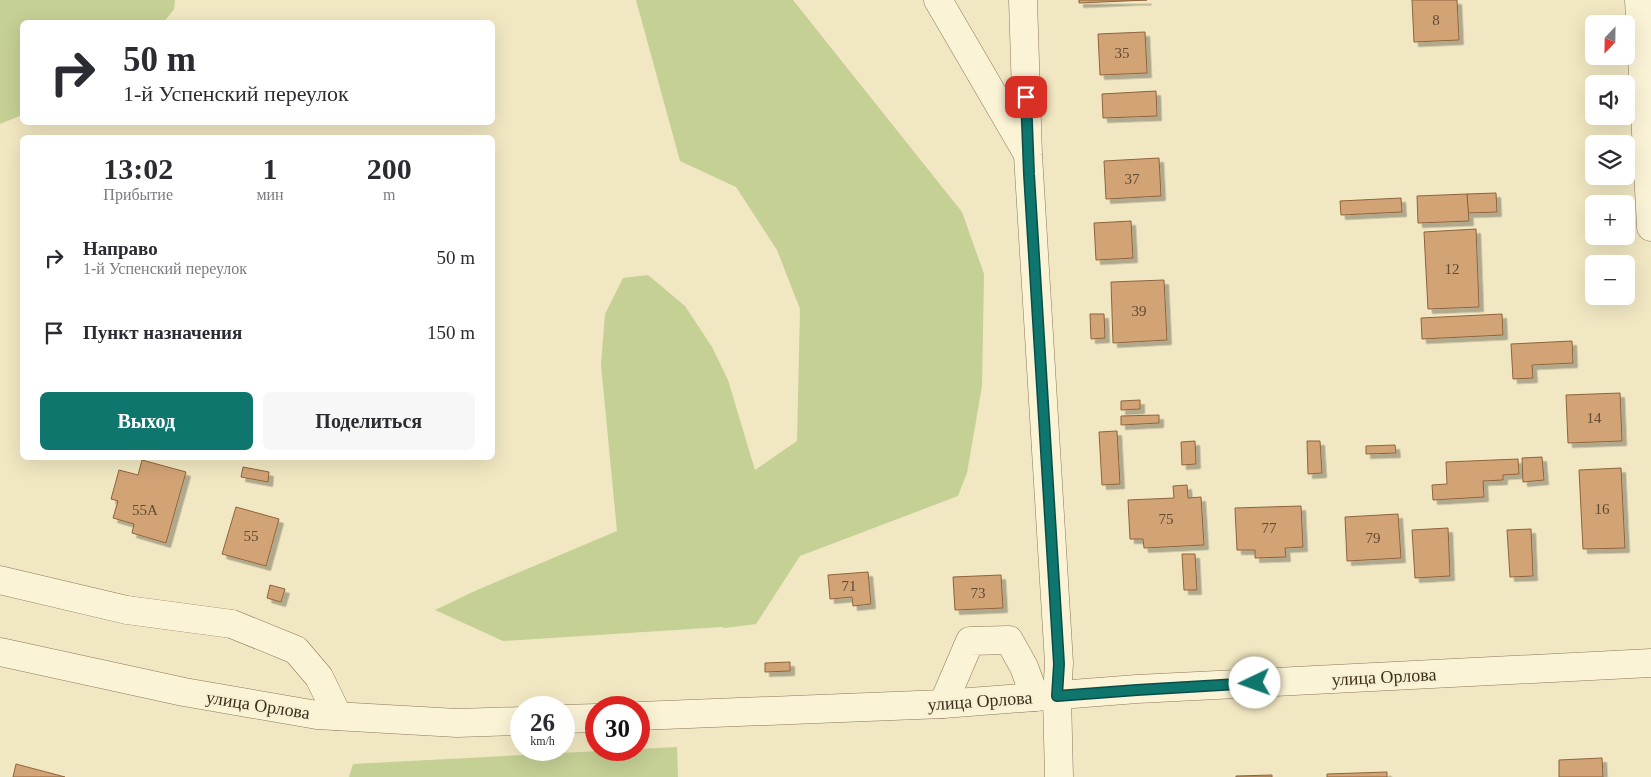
<!DOCTYPE html>
<html lang="ru">
<head>
<meta charset="utf-8">
<style>
  body { margin:0; font-family:Georgia,serif; background:#f7f7f7; color:#2b2b33; height:100vh; display:flex; flex-direction:column; font-size:19px; white-space:nowrap }
  * { box-sizing:border-box; margin:0 }
  p { font-size:16px; color:#7c7c81 }
  .icon { flex:none; width:28px; height:28px; fill:none; stroke:currentColor; stroke-width:2; stroke-linecap:round; stroke-linejoin:round }
  .map { position:relative; flex:1; overflow:hidden }
  .drawer { position:absolute; left:20px; top:135px; width:475px; height:325px; display:flex; flex-direction:column; background:#fff; border-radius:8px; box-shadow:0 5px 20px #0002 }
  .drawer>* { flex:none }
  .guide { position:absolute; left:20px; top:20px; width:475px; height:105px; border-radius:8px; box-shadow:0 5px 20px #0002; background:#fff; color:#2b2b33; overflow:hidden }
  .needle { width:32px; rotate:202deg }
  .tools { position:absolute; left:1585px; top:15px; display:grid; gap:10px }
  .tools a { display:grid; place-items:center; width:50px; height:50px; border-radius:8px; background:#fff; box-shadow:0 5px 20px #0002; font-size:25px }
  .speed { position:absolute; left:510px; top:696px; display:flex; gap:10px; font-size:25px; font-weight:700; text-align:center }
  .speed>* { display:grid; place-content:center; width:65px; height:65px; border-radius:50%; background:#fff; box-shadow:0 5px 20px #0002; line-height:1 }
  .speed small { font-size:12px; font-weight:400 }
  .speed .limit { border:8px solid #d22; background:#fff; color:#111 }
  .pin { position:absolute; display:grid; place-items:center; width:42px; height:42px; color:#fff; margin:-21px; border-radius:10px; box-shadow:0 2px 8px #0006 }
  .me { position:absolute; width:55px; margin:-28px; rotate:267deg; stroke-linejoin:round; filter:drop-shadow(0 0 4px #0008) }
  .turn { display:flex; align-items:center; gap:18px; height:105px; padding:0 20px; font-size:22px }
  .turn .icon { width:65px; height:65px; stroke-width:2.5 }
  .turn b { display:block; font-size:35px; line-height:42px }
  .eta { display:flex; justify-content:space-evenly; align-items:center; height:85px; text-align:center }
  .eta b { font-size:30px; font-weight:800; line-height:35px }
  .cta { display:flex; gap:10px; margin-top:auto; padding:10px 20px }
  .cta a { flex:1; height:58px; border-radius:8px; background:#0f766e; color:#fff; font-size:20px; font-weight:800; line-height:58px; text-align:center }
  .cta a+a { background:#f7f7f7; color:#2b2b33 }
  ul { padding:0; list-style:none }
  li { display:flex; align-items:center; gap:15px; height:75px; padding:0 20px }
  li div { flex:1 }
  li b { display:block; font-size:19px }
  li em { font-style:normal }
  .map>svg:first-child { display:block }
  .green { fill:#c5d095 }
  .building { fill:#d2a375; stroke:#8e633c; filter:url(#shadow) }
  .lines { fill:none; stroke-linecap:round; stroke-linejoin:round }
  .minor-casing { stroke:#8d7858; stroke-width:29 }
  .minor { stroke:#fbf3d6; stroke-width:28 }
  .route-casing { stroke:#0a4d48; stroke-width:12 }
  .route { stroke:#0f766e; stroke-width:9 }
  .labels { text-anchor:middle; dominant-baseline:central; stroke-width:4.5; stroke-linejoin:round; paint-order:stroke }
  .number-label { font-size:15px; fill:#614b33 }
  .street-label { font-size:18px; fill:#3b2e1d; stroke:#f8f0d2 }
</style>
</head>
<body>
<div class="map">
<svg width="1651" height="777" viewBox="0 0 1651 777">
  <defs>
    <filter id="shadow"><feDropShadow dx="4.5" dy="4.5" stdDeviation="0" flood-color="#0004"/></filter>
  </defs>
  <rect width="100%" height="100%" fill="#f1e7c2"/>
  <g class="green">
    <polygon points="0,0 175,0 174,9 164,22 22,22 22,115 0,124"/>
    <polygon points="636,0 793,0 962,212 984,274 982,386 967,473 958,496 800,556 756,624 725,628 722,627 503,641 435,610 477,590 617,531 601,365 605,314 623,278 648,275 685,306 712,347 728,380 755,470 797,441 800,309 777,250 736,187 680,161"/>
    <polygon points="677,747 678,777 349,777 353,764"/>
  </g>
  <g class="building">
    <polygon points="1079,0 1147,0 1079,3"/>
    <polygon points="1412,0 1457,0 1459,40 1414,42"/>
    <polygon points="1145,32 1147,73 1100,75 1098,34"/>
    <polygon points="1156,91 1157,116 1103,118 1102,94"/>
    <polygon points="1159,158 1161,196 1106,199 1104,161"/>
    <polygon points="1496,193 1497,212 1468,213 1467,194"/>
    <polygon points="1467,194 1469,221 1418,223 1417,196"/>
    <polygon points="1401,198 1402,212 1341,215 1340,201"/>
    <polygon points="1131,221 1133,258 1096,260 1094,223"/>
    <polygon points="1476,229 1479,307 1428,309 1424,232"/>
    <polygon points="1164,280 1167,340 1113,343 1111,282"/>
    <polygon points="1090,314 1104,314 1105,338 1091,339"/>
    <polygon points="1502,314 1503,335 1422,339 1421,318"/>
    <polygon points="1572,341 1573,363 1532,365 1533,378 1513,379 1511,344"/>
    <polygon points="1620,393 1622,441 1568,443 1566,395"/>
    <polygon points="1140,400 1140,409 1121,410 1121,401"/>
    <polygon points="1159,415 1159,423 1121,425 1121,416"/>
    <polygon points="1117,431 1120,484 1102,485 1099,432"/>
    <polygon points="1195,441 1196,464 1182,465 1181,442"/>
    <polygon points="1307,441 1320,441 1322,473 1308,474"/>
    <polygon points="1395,445 1396,453 1366,454 1366,446"/>
    <polygon points="1542,457 1544,480 1523,482 1522,458"/>
    <polygon points="1518,459 1519,474 1503,475 1503,480 1483,481 1484,497 1433,500 1432,485 1447,484 1446,462"/>
    <polygon points="142,460 186,472 166,543 132,533 134,524 113,518 118,501 111,499 119,470 138,475"/>
    <polygon points="243,467 269,472 268,482 241,477"/>
    <polygon points="1621,468 1625,548 1583,549 1579,470"/>
    <polygon points="1187,485 1188,498 1201,497 1204,545 1144,548 1143,539 1130,539 1128,500 1174,498 1173,486"/>
    <polygon points="1301,506 1303,547 1285,548 1286,557 1255,558 1255,550 1237,550 1235,508"/>
    <polygon points="236,507 279,519 266,566 222,554"/>
    <polygon points="1398,514 1401,558 1347,561 1345,517"/>
    <polygon points="1448,528 1450,576 1415,578 1412,530"/>
    <polygon points="1531,529 1533,576 1510,577 1507,530"/>
    <polygon points="1182,554 1195,554 1197,590 1184,590"/>
    <polygon points="868,572 871,604 853,606 852,597 830,599 828,575"/>
    <polygon points="1001,575 1003,608 955,610 953,577"/>
    <polygon points="270,585 285,589 281,602 267,598"/>
    <polygon points="790,662 790,671 765,672 765,663"/>
    <polygon points="1602,758 1603,777 1559,777 1559,760"/>
    <polygon points="16,764 65,777 13,777"/>
    <polygon points="1387,772 1387,777 1327,777 1327,774"/>
    <polygon points="1272,775 1272,777 1236,777 1236,776"/>
  </g>
  <g class="lines">
    <defs>
      <g id="minor">
        <polyline points="938,0 1026,151"/>
        <polyline points="1023,0 1028,155 1059,663 1057,696 1059,777"/>
        <polyline points="1639,0 1651,227"/>
        <polyline points="0,580 127,610 232,624 296,650 319,677 338,716"/>
        <polyline points="0,652 184,692 317,715 457,723 521,721"/>
        <polyline points="943,704 970,641 1009,640 1024,667 1035,697"/>
        <polyline points="639,716 943,704 1137,689 1651,663"/>
        <polyline points="564,719 596,718"/>
      </g>
    </defs>
    <use href="#minor" class="minor-casing"/>
    <use href="#minor" class="minor"/>
  </g>
  <g class="lines">
    <defs>
      <polyline id="route" points="1026,97 1029,174 1059,664 1057,696 1137,690 1255,683"/>
    </defs>
    <use href="#route" class="route-casing"/>
    <use href="#route" class="route"/>
  </g>
  <g class="labels">
    <g class="number-label">
      <text x="1436" y="20">8</text>
      <text x="1122" y="53">35</text>
      <text x="1132" y="179">37</text>
      <text x="1452" y="269">12</text>
      <text x="1139" y="311">39</text>
      <text x="1594" y="418">14</text>
      <text x="1602" y="509">16</text>
      <text x="145" y="510">55А</text>
      <text x="1166" y="519">75</text>
      <text x="1269" y="528">77</text>
      <text x="251" y="536">55</text>
      <text x="1373" y="538">79</text>
      <text x="849" y="586">71</text>
      <text x="978" y="593">73</text>
    </g>
    <g class="street-label">
      <text transform="translate(1384 677) rotate(-3)">улица Орлова</text>
      <text transform="translate(980 701) rotate(-4)">улица Орлова</text>
      <text transform="translate(258 705) rotate(9)">улица Орлова</text>
    </g>
  </g>
</svg>
<div class="tools">
<a><svg class="needle" viewBox="-14 -14 28 28"><path d="M0-13l5 13h-10z" fill="#e53935"/><path d="M0 13l5-13h-10z" fill="#7c7c81"/></svg></a>
<a><svg class="icon" aria-label="sound" viewBox="0 0 24 24"><path d="M4 9h4l5-4v14l-5-4H4zM17 9q2 3 0 6"/></svg></a>
<a><svg class="icon" aria-label="layers" viewBox="0 0 24 24"><path d="M12 4l9 5-9 5-9-5zM3 14l9 5 9-5"/></svg></a>
<a>+</a>
<a>−</a>
</div>
<div class="speed"><div>26<small>km/h</small></div><div class="limit">30</div></div>
<div class="pin" style="left:1026px;top:97px;background:#d93025"><svg class="icon" aria-label="arrive" viewBox="0 0 24 24"><path d="M6 21V4h12l-3 4 3 4H6"/></svg></div>
<svg class="me" style="left:1255px;top:683px" viewBox="-20 -20 40 40"><circle r="19" fill="#fff"/><path d="M0-13L10 11 0 6-10 11z" fill="#0f766e"/></svg>
<div class="guide">
<div class="turn"><svg class="icon" aria-label="right" viewBox="0 0 24 24"><path d="M7 20v-9h11M14 6l5 5-5 5"/></svg><div><b>50 m</b>1-й Успенский переулок</div></div>
</div>
<section class="drawer">
<div class="eta">
<div><b>13:02</b><p>Прибытие</p></div>
<div><b>1</b><p>мин</p></div>
<div><b>200</b><p>m</p></div>
</div>
<ul>
<li><svg class="icon" aria-label="right" viewBox="0 0 24 24"><path d="M7 20v-9h11M14 6l5 5-5 5"/></svg><div><b>Направо</b><p>1-й Успенский переулок</p></div><em>50 m</em></li>
<li><svg class="icon" aria-label="arrive" viewBox="0 0 24 24"><path d="M6 21V4h12l-3 4 3 4H6"/></svg><div><b>Пункт назначения</b></div><em>150 m</em></li>
</ul>
<div class="cta"><a>Выход</a><a>Поделиться</a></div>
</section>
</div>
</body>
</html>
